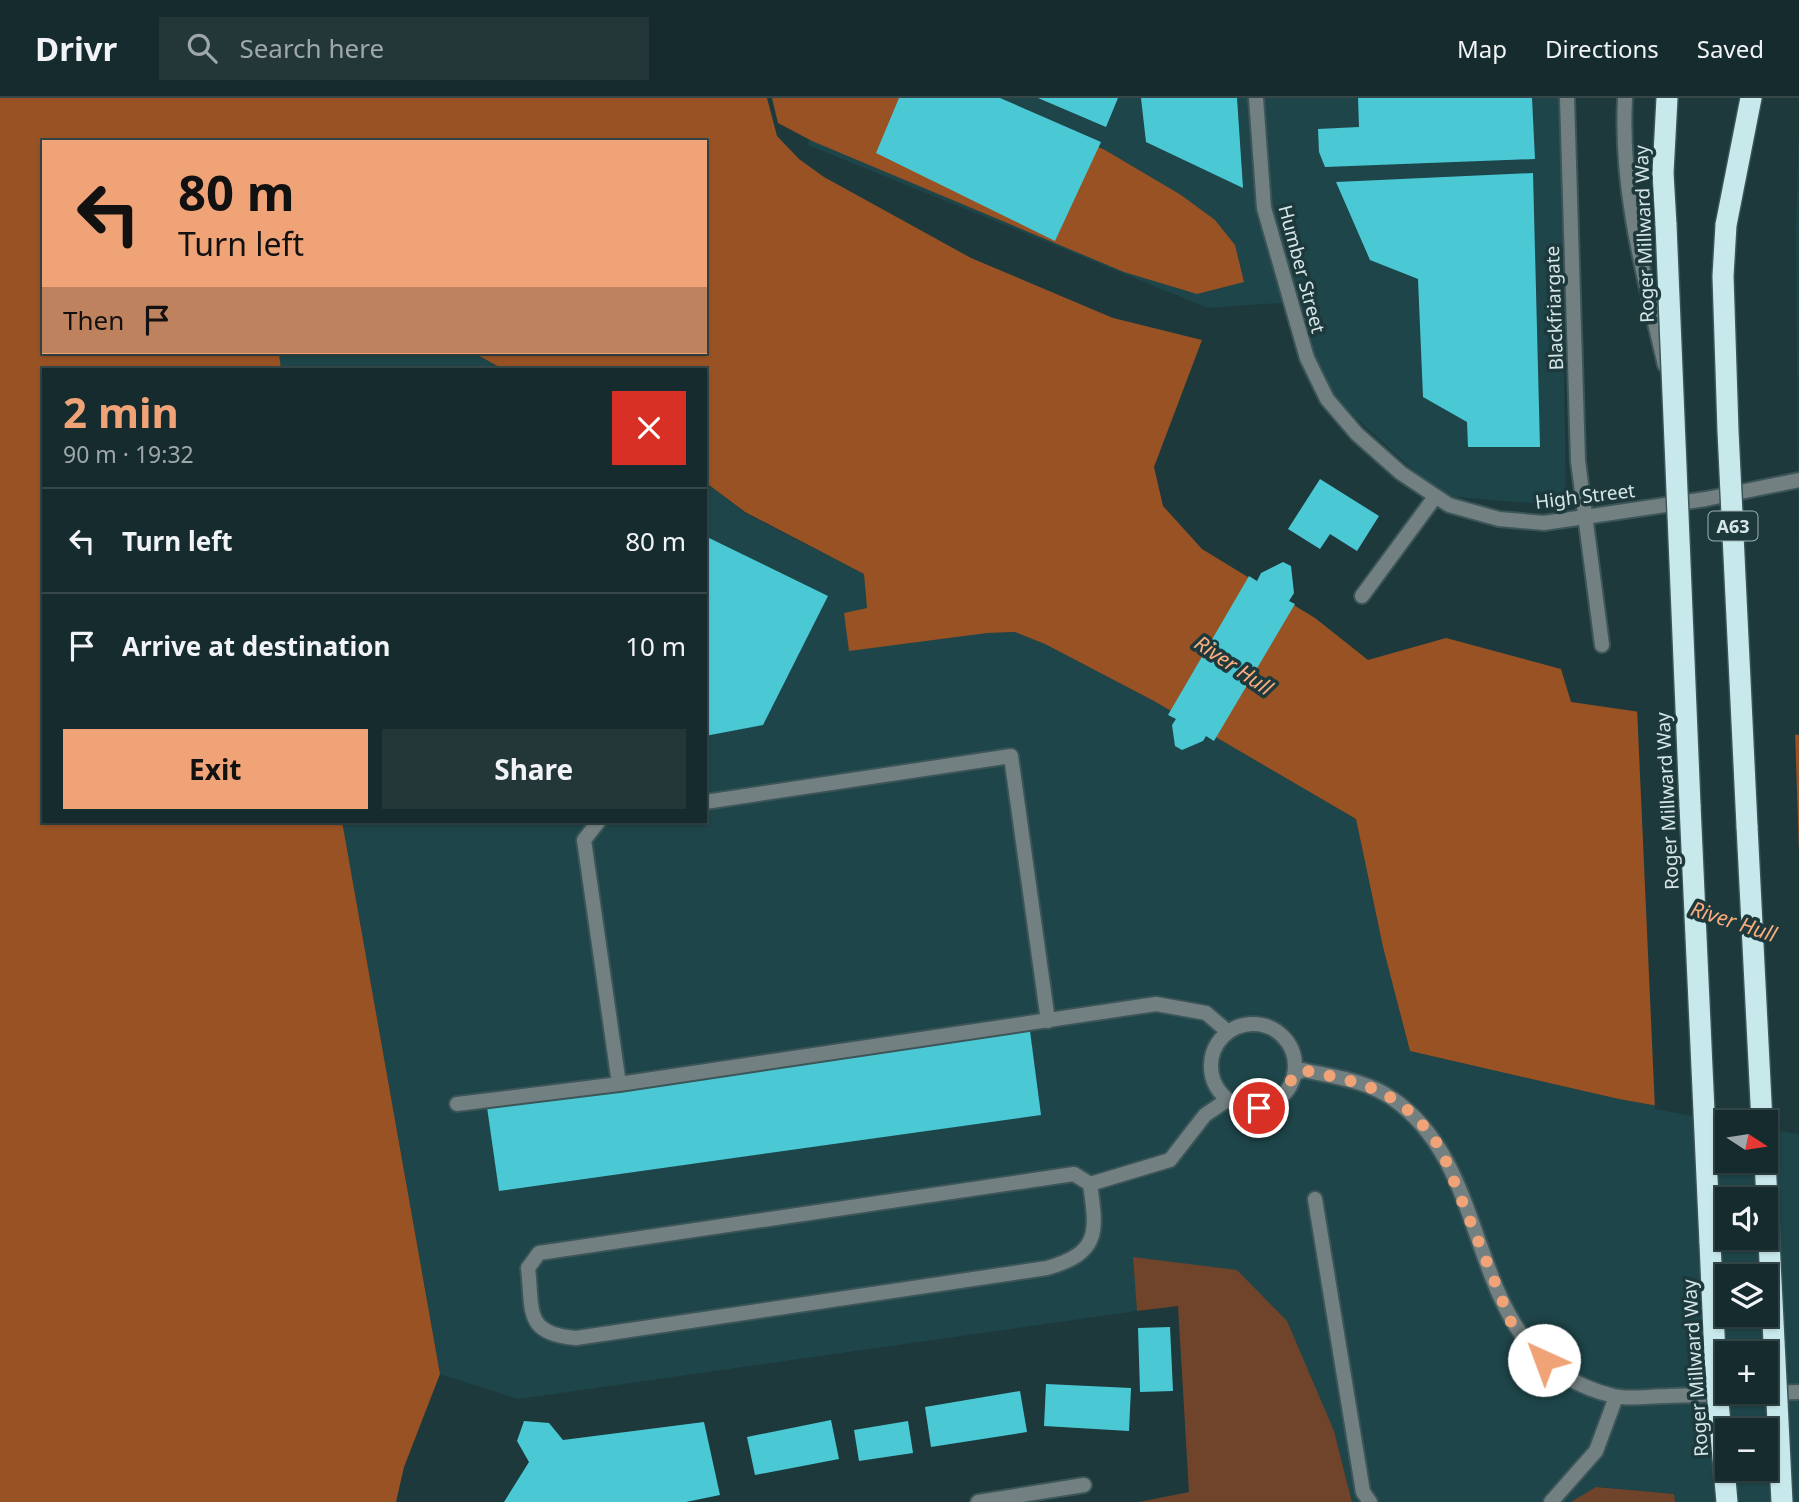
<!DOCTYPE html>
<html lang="en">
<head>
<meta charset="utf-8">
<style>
  body { margin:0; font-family:"Noto Sans",sans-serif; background:#233739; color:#f1f3f6; height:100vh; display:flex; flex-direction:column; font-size:26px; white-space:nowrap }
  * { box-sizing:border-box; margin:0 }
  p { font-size:23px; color:#9ea7aa }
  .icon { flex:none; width:38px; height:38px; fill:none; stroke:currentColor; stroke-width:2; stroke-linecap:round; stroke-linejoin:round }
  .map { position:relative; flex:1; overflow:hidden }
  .drawer { position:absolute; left:42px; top:270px; width:665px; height:455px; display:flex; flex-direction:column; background:#162b2d; border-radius:0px; box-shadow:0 2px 5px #0004,0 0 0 2px #354749 }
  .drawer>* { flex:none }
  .hud { position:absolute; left:42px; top:42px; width:665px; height:214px; border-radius:0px; box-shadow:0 2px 5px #0004,0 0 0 2px #354749; background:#efa377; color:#111; overflow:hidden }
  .needle { width:46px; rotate:102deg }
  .fabs { position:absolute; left:1715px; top:1012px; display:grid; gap:14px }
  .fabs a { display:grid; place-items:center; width:63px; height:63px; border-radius:0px; background:#162b2d; box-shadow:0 2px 5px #0004,0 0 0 2px #354749; font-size:35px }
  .pin { position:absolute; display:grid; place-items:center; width:60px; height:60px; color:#fff; margin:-30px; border:4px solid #fff; border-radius:50%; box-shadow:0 2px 7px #0007 }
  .me { position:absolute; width:77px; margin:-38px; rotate:317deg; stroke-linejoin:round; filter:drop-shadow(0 0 5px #0008) }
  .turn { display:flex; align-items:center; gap:24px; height:147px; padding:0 21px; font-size:32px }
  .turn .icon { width:91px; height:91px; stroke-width:2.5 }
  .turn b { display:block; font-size:49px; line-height:60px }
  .then { display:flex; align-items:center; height:66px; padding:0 21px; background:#0003; gap:14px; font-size:26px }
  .round { display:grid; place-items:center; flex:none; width:74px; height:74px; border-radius:0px; background:#233739 }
  .overview { display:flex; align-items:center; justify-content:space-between; height:119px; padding:0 21px }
  h1 { font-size:42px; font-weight:700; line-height:52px; color:#efa377 }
  .cta { display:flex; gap:14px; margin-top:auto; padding:14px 21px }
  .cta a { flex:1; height:80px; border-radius:0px; background:#efa377; color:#111; font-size:28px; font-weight:700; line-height:80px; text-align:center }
  .cta a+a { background:#233739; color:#f1f3f6 }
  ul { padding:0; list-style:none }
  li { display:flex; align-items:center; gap:21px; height:105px; padding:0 21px; border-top:2px solid #354749 }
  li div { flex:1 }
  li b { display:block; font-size:26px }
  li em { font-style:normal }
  header { display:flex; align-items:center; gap:42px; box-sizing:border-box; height:98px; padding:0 35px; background:#162b2d; border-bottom:2px solid #354749 }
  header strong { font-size:33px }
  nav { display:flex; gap:38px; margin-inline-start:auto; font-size:24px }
  .search { width:490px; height:63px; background:#233739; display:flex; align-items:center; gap:18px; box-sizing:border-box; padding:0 24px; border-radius:0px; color:#9ea7aa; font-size:26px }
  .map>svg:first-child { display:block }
  .built { fill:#1e4549; fill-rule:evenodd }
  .green { fill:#70442a }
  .water { fill:#985224 }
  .pier { fill:#1d393c }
  .building { fill:#4ac9d5 }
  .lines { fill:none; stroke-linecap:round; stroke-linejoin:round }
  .lane-casing { stroke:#3b5558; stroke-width:18 }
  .street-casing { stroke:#3b5558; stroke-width:18 }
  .highway-casing { stroke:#3b5558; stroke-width:24 }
  .lane { stroke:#738081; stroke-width:14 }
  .street { stroke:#738081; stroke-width:14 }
  .highway { stroke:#c8e9ec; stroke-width:21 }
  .highway-bridge-casing { stroke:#3b5558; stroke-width:24; stroke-linecap:butt }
  .highway-bridge { stroke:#c8e9ec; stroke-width:21 }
  .route { stroke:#efa377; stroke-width:12; stroke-dasharray:0 21.6 }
  .labels { text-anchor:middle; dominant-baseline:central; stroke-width:7; stroke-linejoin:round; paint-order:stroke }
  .shield { fill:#1d393c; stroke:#9eb2b4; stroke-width:2 }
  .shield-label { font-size:18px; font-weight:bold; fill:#d6e6e8 }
  .street-label { font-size:19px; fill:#d6e6e8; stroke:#1d393c }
  .water-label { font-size:21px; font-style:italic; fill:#fcad7e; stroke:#1d393c }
</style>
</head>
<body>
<header>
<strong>Drivr</strong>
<div class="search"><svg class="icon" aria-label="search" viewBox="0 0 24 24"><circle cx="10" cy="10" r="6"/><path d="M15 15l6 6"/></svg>Search here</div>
<nav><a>Map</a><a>Directions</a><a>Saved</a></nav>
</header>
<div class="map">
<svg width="1799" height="1404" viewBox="0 0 1799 1404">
  <rect width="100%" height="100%" fill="#1d393c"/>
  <g class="built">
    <polygon points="815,0 1560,0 1566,408 1442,398 1325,292 1294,204 1208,210 808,47"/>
    <polygon points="1799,24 1799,559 1796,131"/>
    <polygon points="283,254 472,254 503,271 281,271 279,256"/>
    <path d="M705,384L745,415L864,476L867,510L987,535L1015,534L1045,546L1154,603L1356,721L1383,849L1410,953L1619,1001L1747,1024H1727V1062H1766V1027L1799,1033V1404H1675L1674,1396L1597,1389L1571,1404H1352L1334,1333L1134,1159L1137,1213L518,1301L440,1276L342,723H705ZM1727,1101H1766V1139H1727ZM1727,1178H1766V1216H1727ZM1727,1255H1766V1293H1727ZM1727,1332H1766V1370H1727Z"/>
  </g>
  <g class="green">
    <polygon points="1133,1159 1237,1172 1287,1223 1334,1333 1352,1404 1139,1404 1189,1394 1178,1208 1137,1213"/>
    <polygon points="1596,1389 1674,1396 1675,1404 1571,1404"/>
  </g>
  <g class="water">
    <polygon points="0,0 767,0 777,38 799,61 824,79 971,160 1113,220 1202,242 1154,369 1163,408 1202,451 1315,520 1368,562 1446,540 1561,571 1571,604 1799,637 1799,1033 1766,1024 1747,1024 1619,1001 1410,953 1383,849 1356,721 1154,603 1045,546 1015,534 987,535 849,553 844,515 867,510 864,476 745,414 705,384 705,271 503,271 472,254 705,254 705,44 44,44 44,254 283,254 279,256 281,271 44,271 44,723 342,723 440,1276 404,1369 396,1404 0,1404"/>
    <polygon points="772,0 979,0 1034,21 1105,52 1181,97 1215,122 1235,147 1244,184 1197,196 1124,174 812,43 778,25"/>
  </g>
  <polygon class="pier" points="1637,610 1795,632 1799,755 1799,1036 1766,1031 1766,1024 1727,1024 1655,1011"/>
  <g class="building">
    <polygon points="899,0 1000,0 1101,44 1055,143 876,55"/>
    <polygon points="1038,0 1118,0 1106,29"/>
    <polygon points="1141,0 1237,0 1243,90 1146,44"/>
    <polygon points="1358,0 1532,0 1535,61 1325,69 1319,54 1318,31 1359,29"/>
    <polygon points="1533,75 1540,349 1468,349 1467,324 1423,299 1418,181 1370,162 1336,84"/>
    <polygon points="1320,381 1379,418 1357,453 1330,436 1320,451 1288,431"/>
    <polygon points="705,438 828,498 763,627 705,638"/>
    <polygon points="1283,464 1291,468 1294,495 1289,503 1295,506 1214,643 1206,638 1203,643 1182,652 1175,648 1172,627 1176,621 1168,617 1249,478 1257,483 1261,475"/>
    <polygon points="1030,933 1041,1017 499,1093 487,1009"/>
    <polygon points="1170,1229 1173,1293 1140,1294 1138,1230"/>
    <polygon points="1046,1286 1131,1290 1129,1333 1044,1328"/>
    <polygon points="1020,1293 1027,1334 931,1349 925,1309"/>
    <polygon points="831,1322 839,1361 755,1377 747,1339"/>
    <polygon points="524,1323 549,1325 563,1342 704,1324 720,1397 686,1404 504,1404 529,1364 517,1343"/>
    <polygon points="908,1323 913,1355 859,1363 854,1332"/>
  </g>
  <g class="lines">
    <defs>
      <g id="lane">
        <polyline points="1362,498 1435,399"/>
        <polyline points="705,704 1011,658 1048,923"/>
        <polyline points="599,723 584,742 619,986 1156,906 1206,915 1227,933"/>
        <polyline points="457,1006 619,986"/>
        <path d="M1090,1086C1097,1134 1100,1155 1047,1170L576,1240C524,1236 533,1213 528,1170L539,1155L1074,1076L1090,1086L1170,1062L1205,1017L1227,1002"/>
        <polyline points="1315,1101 1363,1394 1370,1404"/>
        <polyline points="1551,1404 1596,1353 1616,1299"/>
      </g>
      <g id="street">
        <polyline points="1256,0 1264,110 1307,260 1327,301 1357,336 1401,375 1449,407 1499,421 1544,425 1706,401 1799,382"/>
        <polyline points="1567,0 1578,363 1602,547"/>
        <path d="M1625,0C1620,92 1644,178 1665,267"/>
        <circle cx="1253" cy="968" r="42"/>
        <path d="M1294,977L1303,972C1334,979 1366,982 1393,1001C1503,1077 1458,1261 1614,1298C1630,1302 1650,1298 1667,1298C1711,1297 1755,1295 1799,1294"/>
        <polyline points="978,1404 1084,1387"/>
      </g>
      <g id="highway">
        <polyline points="1666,127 1663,75 1667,0"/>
        <polyline points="1726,127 1751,0"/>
        <polyline points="1690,707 1710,1145"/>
        <polyline points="1747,728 1762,1024"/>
        <polyline points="1765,1062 1769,1143"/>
      </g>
    </defs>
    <use href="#lane" class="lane-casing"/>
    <use href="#street" class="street-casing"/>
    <use href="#highway" class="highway-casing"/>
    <use href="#lane" class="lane"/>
    <use href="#street" class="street"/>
    <use href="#highway" class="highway"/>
    <defs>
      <g id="highway-bridge">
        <polyline points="1666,127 1690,707"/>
        <polyline points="1726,127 1723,178 1728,333 1747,728"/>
        <polyline points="1769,1143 1782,1404"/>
        <polyline points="1710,1145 1716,1281 1727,1404"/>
      </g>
    </defs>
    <use href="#highway-bridge" class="highway-bridge-casing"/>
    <use href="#highway-bridge" class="highway-bridge"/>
  </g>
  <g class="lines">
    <path class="route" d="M1259,1010C1289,1000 1284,982 1303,972C1369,986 1401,992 1441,1051L1513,1229L1544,1262"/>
  </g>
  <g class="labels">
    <rect class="shield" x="1708.5" y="413.5" width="49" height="29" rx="5"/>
    <g class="shield-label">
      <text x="1733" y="428">A63</text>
    </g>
    <g class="street-label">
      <text transform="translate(1644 136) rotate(-92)">Roger Millward Way</text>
      <text transform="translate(1302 171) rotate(75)">Humber Street</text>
      <text transform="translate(1554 210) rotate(-92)">Blackfriargate</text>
      <text transform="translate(1585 398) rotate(-7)">High Street</text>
      <text transform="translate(1667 703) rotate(-93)">Roger Millward Way</text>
      <text transform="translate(1695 1270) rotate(-94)">Roger Millward Way</text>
    </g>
    <g class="water-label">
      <text transform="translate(1234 567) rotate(34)">River Hull</text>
      <text transform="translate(1734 823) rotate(18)">River Hull</text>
    </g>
  </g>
</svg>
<div class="fabs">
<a><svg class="needle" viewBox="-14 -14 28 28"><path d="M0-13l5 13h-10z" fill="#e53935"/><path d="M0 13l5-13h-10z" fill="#9ea7aa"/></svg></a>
<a><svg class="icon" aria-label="sound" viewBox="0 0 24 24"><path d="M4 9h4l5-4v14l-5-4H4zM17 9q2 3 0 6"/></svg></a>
<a><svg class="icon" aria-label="layers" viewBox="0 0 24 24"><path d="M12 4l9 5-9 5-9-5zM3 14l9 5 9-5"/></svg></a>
<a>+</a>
<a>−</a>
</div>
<div class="pin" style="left:1259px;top:1010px;background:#d93025"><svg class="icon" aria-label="arrive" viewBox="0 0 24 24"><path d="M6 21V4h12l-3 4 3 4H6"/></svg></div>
<svg class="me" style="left:1544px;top:1262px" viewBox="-20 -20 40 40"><circle r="19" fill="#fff"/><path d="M0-13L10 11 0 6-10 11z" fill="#efa377"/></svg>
<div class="hud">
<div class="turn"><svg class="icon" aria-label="left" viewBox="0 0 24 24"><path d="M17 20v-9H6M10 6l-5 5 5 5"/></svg><div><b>80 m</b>Turn left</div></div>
<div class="then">Then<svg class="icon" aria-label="arrive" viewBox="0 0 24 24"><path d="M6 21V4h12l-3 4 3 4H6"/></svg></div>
</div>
<section class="drawer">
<div class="overview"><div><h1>2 min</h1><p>90 m · 19:32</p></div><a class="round" style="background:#d93025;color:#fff"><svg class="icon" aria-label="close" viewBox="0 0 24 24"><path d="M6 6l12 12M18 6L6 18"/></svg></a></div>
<ul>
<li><svg class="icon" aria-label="left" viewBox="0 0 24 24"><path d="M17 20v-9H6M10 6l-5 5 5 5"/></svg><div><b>Turn left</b></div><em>80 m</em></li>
<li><svg class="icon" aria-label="arrive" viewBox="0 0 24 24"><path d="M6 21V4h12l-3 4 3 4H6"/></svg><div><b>Arrive at destination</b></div><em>10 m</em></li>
</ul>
<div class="cta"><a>Exit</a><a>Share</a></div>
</section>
</div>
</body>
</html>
